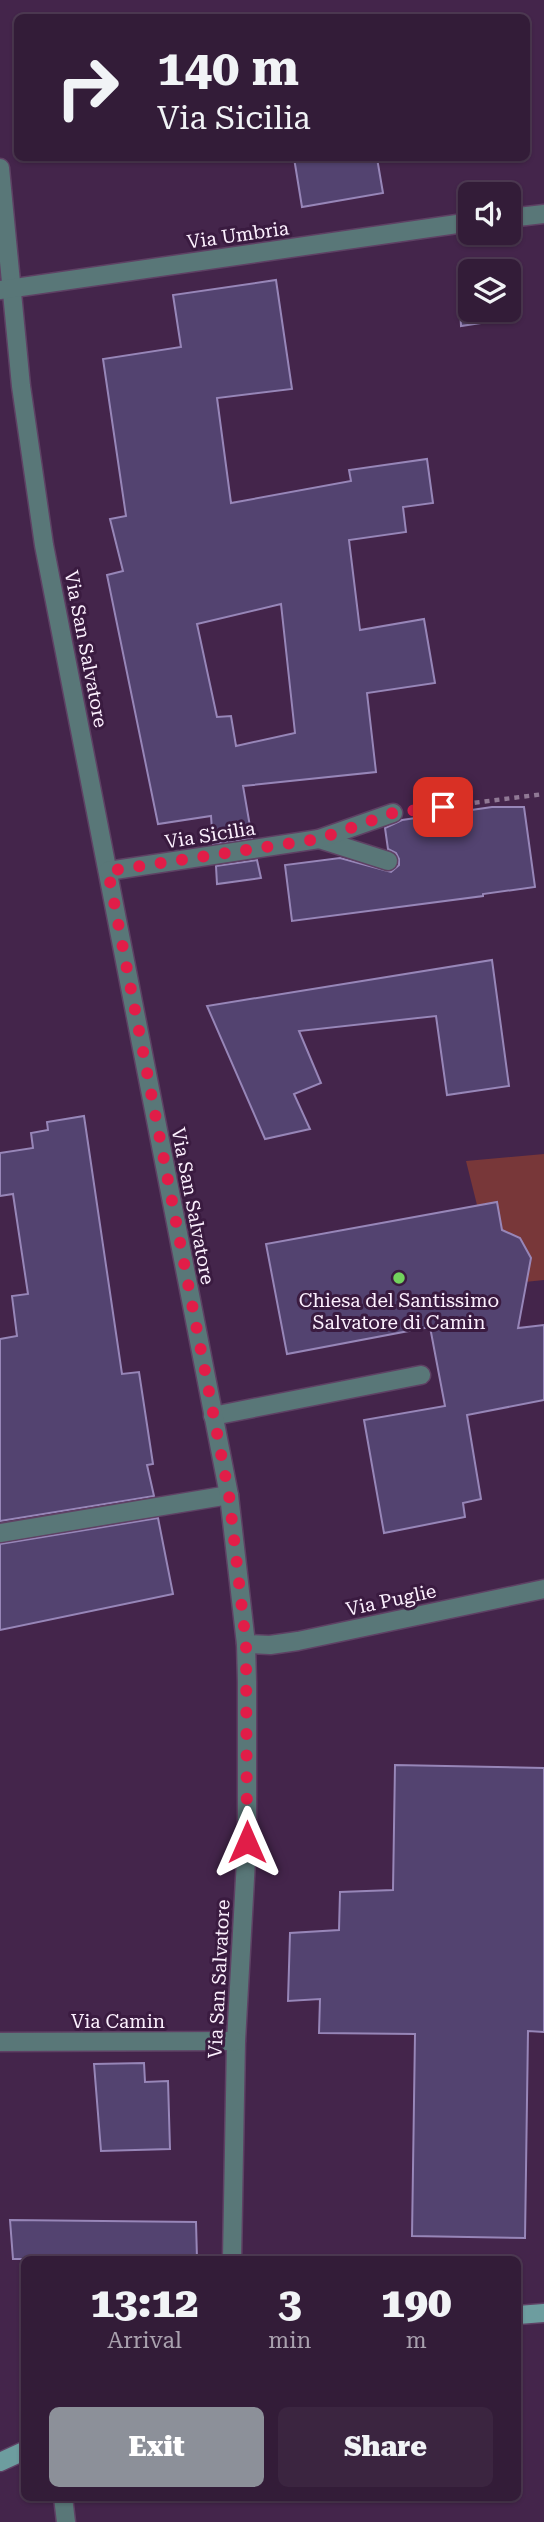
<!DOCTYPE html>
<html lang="en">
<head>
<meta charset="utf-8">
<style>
  body { margin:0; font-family:"Roboto Serif",serif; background:#3b2540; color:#f1f3f6; height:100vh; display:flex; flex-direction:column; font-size:26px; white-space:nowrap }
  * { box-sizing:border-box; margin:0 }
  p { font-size:23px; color:#a9a1ae }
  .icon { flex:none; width:38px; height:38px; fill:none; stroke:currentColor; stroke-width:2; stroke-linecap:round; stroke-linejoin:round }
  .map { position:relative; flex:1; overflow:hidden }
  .details { position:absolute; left:21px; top:2256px; width:500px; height:245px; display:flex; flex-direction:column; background:#331c38; border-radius:10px; box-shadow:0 2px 5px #0004,0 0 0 2px #4e3a53 }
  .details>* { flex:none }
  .guide { position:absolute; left:14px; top:14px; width:516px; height:147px; border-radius:10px; box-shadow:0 2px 5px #0004,0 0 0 2px #4e3a53; background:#331c38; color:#f1f3f6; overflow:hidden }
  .buttons { position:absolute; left:458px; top:182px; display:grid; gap:14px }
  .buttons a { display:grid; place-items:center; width:63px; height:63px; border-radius:10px; background:#331c38; box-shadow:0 2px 5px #0004,0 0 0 2px #4e3a53; font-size:35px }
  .pin { position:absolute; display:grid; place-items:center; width:60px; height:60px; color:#fff; margin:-30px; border-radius:14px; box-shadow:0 4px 10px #0006 }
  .me { position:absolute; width:77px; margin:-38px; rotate:0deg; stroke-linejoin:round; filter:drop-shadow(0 0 5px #0008) }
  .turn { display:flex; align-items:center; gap:24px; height:147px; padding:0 28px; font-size:32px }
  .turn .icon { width:91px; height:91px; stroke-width:2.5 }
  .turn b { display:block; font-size:49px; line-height:60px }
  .eta { display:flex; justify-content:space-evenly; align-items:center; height:119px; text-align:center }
  .eta b { font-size:42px; font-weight:800; line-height:49px }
  .cta { display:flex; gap:14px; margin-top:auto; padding:14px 28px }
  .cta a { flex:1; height:80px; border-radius:10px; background:#8c9099; color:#fff; font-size:28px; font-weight:800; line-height:80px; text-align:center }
  .cta a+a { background:#3b2540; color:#f1f3f6 }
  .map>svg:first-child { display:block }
  .green { fill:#783739 }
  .building { fill:#534370; stroke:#9786b8; stroke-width:2; fill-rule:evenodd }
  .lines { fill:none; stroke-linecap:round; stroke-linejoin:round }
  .lane-casing { stroke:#5e4164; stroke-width:21 }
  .street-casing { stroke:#5e4164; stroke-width:21 }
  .secondary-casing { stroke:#5e4164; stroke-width:21 }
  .path { stroke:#907995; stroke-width:4.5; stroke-dasharray:5 5; stroke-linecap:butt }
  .lane { stroke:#597778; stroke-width:18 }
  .street { stroke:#597778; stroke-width:18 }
  .secondary { stroke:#6d9d9f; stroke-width:18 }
  .route { stroke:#e11d48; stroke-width:12; stroke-dasharray:0 21.6 }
  .poi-dot { fill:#72d25d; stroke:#3a1b40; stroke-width:2.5 }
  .labels { text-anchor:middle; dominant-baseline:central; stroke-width:6; stroke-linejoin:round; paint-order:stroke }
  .street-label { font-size:19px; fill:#fcf0fe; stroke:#3a1b40 }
  .poi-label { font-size:19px; fill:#fcf0fe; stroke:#3a1b40 }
</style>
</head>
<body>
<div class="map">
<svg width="544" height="2522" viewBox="0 0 544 2522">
  <rect width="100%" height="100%" fill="#44254b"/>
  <polygon class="green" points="544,1154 544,1280 497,1285 466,1161"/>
  <g class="building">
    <polygon points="294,158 377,158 383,193 302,207"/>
    <polygon points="493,263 494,271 471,271 471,310 500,310 501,320 461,326 458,268"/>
    <path d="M276,280L292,389L217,398L231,503L351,481L349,470L427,459L433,503L403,507L406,532L349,540L360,630L424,619L435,683L367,693L376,772L243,786L252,838L213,844L211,816L158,824L107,575L123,571L110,519L126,516L103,359L181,347L173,295ZM281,604L295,733L236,746L231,716L217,717L197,624Z"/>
    <polygon points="492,807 524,807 535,887 483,894 483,896 292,921 285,865 340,858 391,872 399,865 399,859 396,853 388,849 385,828 402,820"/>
    <polygon points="257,860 261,878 217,884 216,866"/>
    <polygon points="492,960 509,1086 447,1095 436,1016 299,1031 321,1083 294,1094 310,1129 265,1139 207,1006"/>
    <polygon points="84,1116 122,1374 139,1372 153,1464 147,1465 154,1496 0,1521 0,1339 17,1336 12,1296 28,1294 13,1194 0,1196 0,1153 33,1148 31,1133 48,1130 47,1122"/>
    <polygon points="497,1202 502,1230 520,1238 531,1258 518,1328 544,1325 544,1400 467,1415 481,1499 463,1503 465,1517 384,1533 364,1420 445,1406 430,1327 287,1354 266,1244"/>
    <polygon points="158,1518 173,1594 0,1630 0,1544"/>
    <polygon points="395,1765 544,1768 544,2032 528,2031 525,2238 412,2236 415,2034 319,2033 320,1999 288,2001 290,1933 339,1930 340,1892 393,1890"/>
    <polygon points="144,2063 145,2082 168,2081 170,2149 101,2151 94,2064"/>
    <polygon points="10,2220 196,2222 197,2259 13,2259"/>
  </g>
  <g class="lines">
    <defs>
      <g id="lane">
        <polyline points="213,1416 421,1375"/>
        <polyline points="0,1533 229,1495"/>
      </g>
      <g id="street">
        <polyline points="0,168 21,386 44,545 229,1495 246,1644 247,1682 247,1842 236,2041 232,2259"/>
        <polyline points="509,218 544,214"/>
        <polyline points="0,290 471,222"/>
        <polyline points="319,839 388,861"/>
        <polyline points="108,871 319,839 393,813"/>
        <polyline points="246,1644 270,1645 298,1641 544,1589"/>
        <polyline points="0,2042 236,2041"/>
        <polyline points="63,2497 66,2522"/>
      </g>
      <g id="secondary">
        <polyline points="518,2315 544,2313"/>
        <polyline points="0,2462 24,2451"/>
      </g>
    </defs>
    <use href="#lane" class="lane-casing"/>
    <use href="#street" class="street-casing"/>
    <use href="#secondary" class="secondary-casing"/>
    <polyline class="path" points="425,809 544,794"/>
    <use href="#lane" class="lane"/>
    <use href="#street" class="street"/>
    <use href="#secondary" class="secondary"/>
  </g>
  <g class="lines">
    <polyline class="route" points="247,1842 246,1644 229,1495 108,871 319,839 393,813 443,807"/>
  </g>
  <circle class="poi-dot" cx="399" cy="1278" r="7"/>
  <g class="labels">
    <g class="street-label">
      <text transform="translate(238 235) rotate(-8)">Via Umbria</text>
      <text transform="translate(86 649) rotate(79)">Via San Salvatore</text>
      <text transform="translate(210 835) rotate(-9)">Via Sicilia</text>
      <text transform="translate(193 1206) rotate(79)">Via San Salvatore</text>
      <text transform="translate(391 1600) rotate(-12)">Via Puglie</text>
      <text transform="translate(219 1979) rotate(-87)">Via San Salvatore</text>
      <text x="118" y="2021">Via Camin</text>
    </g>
    <g class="poi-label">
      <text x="399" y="1300">Chiesa del Santissimo<tspan x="399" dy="22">Salvatore di Camin</tspan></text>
    </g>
  </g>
</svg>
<div class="buttons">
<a><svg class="icon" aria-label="sound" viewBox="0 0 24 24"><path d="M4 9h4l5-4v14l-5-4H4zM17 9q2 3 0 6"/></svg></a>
<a><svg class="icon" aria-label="layers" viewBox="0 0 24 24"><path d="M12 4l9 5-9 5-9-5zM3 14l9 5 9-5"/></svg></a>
</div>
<div class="pin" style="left:443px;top:807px;background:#d93025"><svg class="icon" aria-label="arrive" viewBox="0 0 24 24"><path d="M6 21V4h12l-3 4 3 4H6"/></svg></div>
<svg class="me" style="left:247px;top:1842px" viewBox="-20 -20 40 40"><path d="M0-17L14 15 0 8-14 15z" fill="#e11d48" stroke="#fff" stroke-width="4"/></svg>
<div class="guide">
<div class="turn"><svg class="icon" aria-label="right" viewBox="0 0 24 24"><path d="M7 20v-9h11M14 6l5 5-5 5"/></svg><div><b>140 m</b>Via Sicilia</div></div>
</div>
<section class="details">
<div class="eta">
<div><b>13:12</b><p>Arrival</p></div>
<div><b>3</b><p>min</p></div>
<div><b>190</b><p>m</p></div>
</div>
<div class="cta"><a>Exit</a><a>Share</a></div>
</section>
</div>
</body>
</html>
